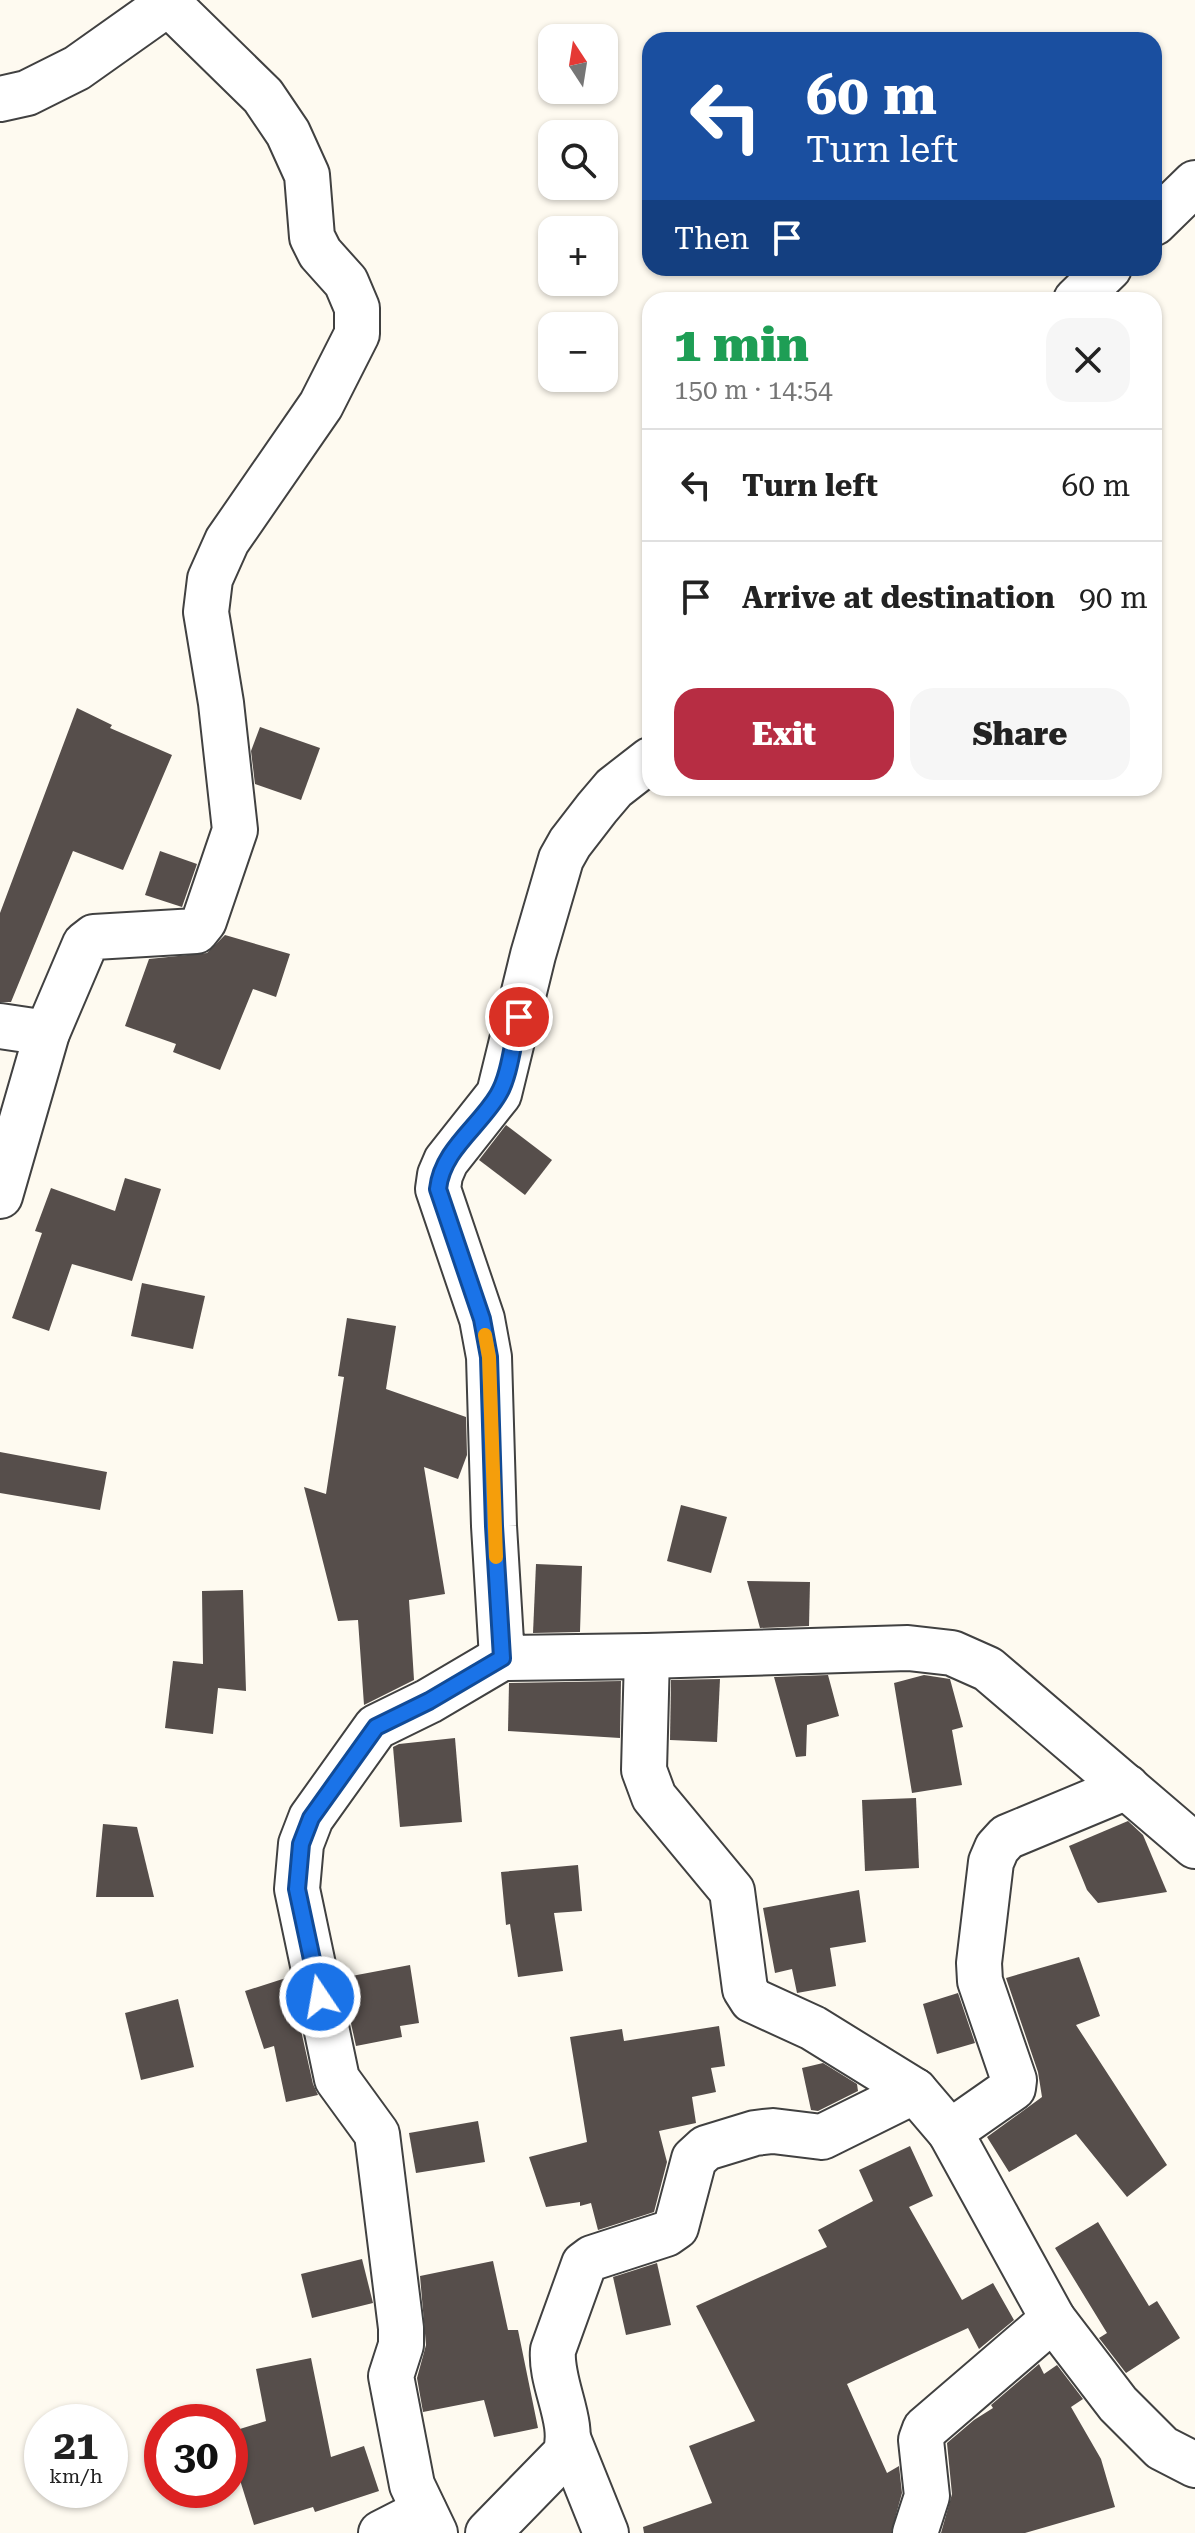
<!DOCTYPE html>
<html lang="en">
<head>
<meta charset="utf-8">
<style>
  body { margin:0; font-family:"Roboto Serif",serif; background:#f6f6f6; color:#222; height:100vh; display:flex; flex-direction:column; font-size:30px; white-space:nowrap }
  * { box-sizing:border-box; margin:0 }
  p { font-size:26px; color:#767676 }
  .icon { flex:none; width:44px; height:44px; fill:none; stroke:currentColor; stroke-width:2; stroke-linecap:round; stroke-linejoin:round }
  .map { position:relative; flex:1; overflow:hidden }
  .sheet { position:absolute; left:642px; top:292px; width:520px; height:504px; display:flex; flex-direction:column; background:#fff; border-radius:24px; box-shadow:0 2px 6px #0004 }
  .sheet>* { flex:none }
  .guide { position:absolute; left:642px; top:32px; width:520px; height:244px; border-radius:24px; box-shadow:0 2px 6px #0004; background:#1a4fa0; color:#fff; overflow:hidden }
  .needle { width:52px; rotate:348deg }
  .controls { position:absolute; left:538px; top:24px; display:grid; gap:16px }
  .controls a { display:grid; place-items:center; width:80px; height:80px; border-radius:16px; background:#fff; box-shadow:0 2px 6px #0004; font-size:40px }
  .speed { position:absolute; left:24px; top:2404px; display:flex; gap:16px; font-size:40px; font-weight:700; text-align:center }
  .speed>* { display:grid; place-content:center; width:104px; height:104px; border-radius:50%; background:#fff; box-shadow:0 2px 6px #0004; line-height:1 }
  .speed small { font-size:20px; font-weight:400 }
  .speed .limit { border:12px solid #d22; background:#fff; color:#111 }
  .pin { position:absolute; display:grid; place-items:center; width:68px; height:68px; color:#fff; margin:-34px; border:4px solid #fff; border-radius:50%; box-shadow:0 2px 8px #0007 }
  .me { position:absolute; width:88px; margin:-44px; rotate:348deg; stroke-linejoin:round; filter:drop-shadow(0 0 6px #0008) }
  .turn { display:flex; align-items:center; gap:28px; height:168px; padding:0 32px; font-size:36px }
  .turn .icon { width:104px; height:104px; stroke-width:2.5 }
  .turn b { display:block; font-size:56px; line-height:68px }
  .then { display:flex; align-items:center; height:76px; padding:0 32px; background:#0003; gap:16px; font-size:30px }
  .round { display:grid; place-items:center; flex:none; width:84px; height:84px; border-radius:24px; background:#f6f6f6 }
  .summary { display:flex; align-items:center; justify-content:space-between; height:136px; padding:0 32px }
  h1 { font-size:48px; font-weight:800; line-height:60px; color:#1e9e55 }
  .primary-button { display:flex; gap:16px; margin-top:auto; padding:16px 32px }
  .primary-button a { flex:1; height:92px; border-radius:24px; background:#b72d43; color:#fff; font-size:32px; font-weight:800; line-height:92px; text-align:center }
  .primary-button a+a { background:#f6f6f6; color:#222 }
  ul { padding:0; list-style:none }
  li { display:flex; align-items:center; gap:24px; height:112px; padding:0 32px; border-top:2px solid #e0e0e0 }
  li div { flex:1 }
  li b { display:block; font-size:30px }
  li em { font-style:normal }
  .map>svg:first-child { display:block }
  .building { fill:#564e4b }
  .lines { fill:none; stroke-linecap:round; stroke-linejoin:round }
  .minor-casing { stroke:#414141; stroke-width:48 }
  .minor { stroke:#fff; stroke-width:44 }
  .route-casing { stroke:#114b97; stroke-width:20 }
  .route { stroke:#1a73e8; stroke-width:14 }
  .slow { stroke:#f59e0b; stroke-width:14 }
</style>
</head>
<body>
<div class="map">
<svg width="1195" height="2533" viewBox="0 0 1195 2533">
  <rect width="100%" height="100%" fill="#fefaf0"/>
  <g class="building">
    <polygon points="77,708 112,725 110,728 172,755 123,870 73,851 11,1002 0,1002 0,913"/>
    <polygon points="260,727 320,748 301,800 255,784 251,751"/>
    <polygon points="160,851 197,864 182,907 145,895"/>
    <polygon points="225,935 290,954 276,997 253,989 220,1070 173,1052 176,1044 125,1026 149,959 207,953"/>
    <polygon points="506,1125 552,1160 525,1195 479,1160"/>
    <polygon points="125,1178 161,1189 132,1281 72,1264 49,1331 12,1318 42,1233 35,1231 51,1188 115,1211"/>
    <polygon points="142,1283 205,1296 193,1349 131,1336"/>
    <polygon points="347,1318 396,1326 386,1389 466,1417 467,1455 458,1479 424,1467 445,1594 409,1600 414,1680 364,1705 358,1620 338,1621 304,1487 326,1494 344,1377 338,1376"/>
    <polygon points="0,1452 107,1472 100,1510 0,1493"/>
    <polygon points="681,1505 727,1517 711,1573 667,1561"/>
    <polygon points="536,1564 582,1566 580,1632 533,1633"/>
    <polygon points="747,1581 810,1582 809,1626 760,1628"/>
    <polygon points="243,1590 246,1691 218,1688 213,1734 165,1728 173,1661 203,1664 202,1591"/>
    <polygon points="828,1675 839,1716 807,1725 806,1756 796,1757 774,1677"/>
    <polygon points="924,1675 950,1679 963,1727 952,1730 962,1785 912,1793 894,1683"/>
    <polygon points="720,1679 717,1742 670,1740 671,1680"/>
    <polygon points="621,1681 620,1738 508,1731 509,1683"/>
    <polygon points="455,1738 462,1822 400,1827 393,1747 399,1744"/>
    <polygon points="916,1798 919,1868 865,1871 862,1800"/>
    <polygon points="1128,1821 1143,1835 1167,1892 1098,1903 1087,1890 1069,1846"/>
    <polygon points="103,1824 137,1827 154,1897 96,1897"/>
    <polygon points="578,1865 582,1911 554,1913 563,1971 518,1977 510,1924 506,1925 501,1872"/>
    <polygon points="859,1890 866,1942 830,1948 836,1986 797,1993 792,1969 775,1973 763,1908"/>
    <polygon points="1079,1957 1100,2016 1076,2025 1167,2165 1127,2197 1076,2134 1009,2172 987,2137 1042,2097 1038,2072 1006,1978"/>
    <polygon points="410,1965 419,2023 400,2026 402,2037 356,2046 341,1978"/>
    <polygon points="289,1977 313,2084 318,2095 286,2102 274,2046 264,2049 245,1991"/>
    <polygon points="958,1993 975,2043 937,2054 923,2004"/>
    <polygon points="178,1999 194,2067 141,2080 125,2013"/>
    <polygon points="719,2026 725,2066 711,2068 716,2092 692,2097 696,2123 659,2131 667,2162 654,2212 598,2230 591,2203 580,2206 580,2202 546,2207 529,2157 587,2142 570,2037 622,2029 624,2041"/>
    <polygon points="823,2063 857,2084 858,2091 818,2111 811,2110 802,2068"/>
    <polygon points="478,2121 485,2162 416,2173 409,2133"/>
    <polygon points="910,2146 933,2196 909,2207 962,2300 993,2283 1014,2320 979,2349 968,2328 847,2384 887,2473 899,2466 902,2493 891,2533 644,2533 643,2527 712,2503 689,2446 755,2421 696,2306 827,2247 818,2230 873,2201 859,2170"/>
    <polygon points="1098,2222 1149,2306 1157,2301 1180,2338 1126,2373 1099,2338 1107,2333 1055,2248"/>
    <polygon points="362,2259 373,2303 312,2318 301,2274"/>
    <polygon points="493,2261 508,2330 518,2330 538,2428 494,2437 484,2400 423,2412 417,2378 426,2345 420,2276"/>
    <polygon points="657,2263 671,2325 626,2335 613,2277"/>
    <polygon points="311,2358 331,2457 364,2446 379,2491 315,2512 313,2507 254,2525 230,2448 230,2432 266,2421 256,2369"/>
    <polygon points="1039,2364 1044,2374 1057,2365 1083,2399 1071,2407 1101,2459 1115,2507 1025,2533 941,2533 952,2494 947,2443 974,2420 993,2408 991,2405"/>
  </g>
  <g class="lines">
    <defs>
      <g id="minor">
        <polyline points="0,99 27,93 77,68 173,0"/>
        <polyline points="1154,223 1195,183"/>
        <polyline points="1076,300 1109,268"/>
        <polyline points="650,760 614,788 597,808 570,843 561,859 533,955 499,1094 446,1161 440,1175 438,1189 482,1319 489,1357 494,1526 502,1658 647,1656 908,1648 952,1653 988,1669 1195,1846"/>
        <polyline points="0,1026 47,1033"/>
        <polyline points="0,1196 47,1033 85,944 94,937 196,931 204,921 235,830 221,703 206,612 210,579 227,541 321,405 357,334 357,308 346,282 320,253 312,237 307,175 288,133 263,96 169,4"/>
        <polyline points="647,1656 644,1770 654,1797 732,1891 745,1989 752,2000 813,2028 915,2091"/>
        <polyline points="1053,2319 1118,2404 1162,2448 1195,2465"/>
        <polyline points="569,2441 606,2533"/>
        <polyline points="381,2533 424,2511"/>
        <polyline points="435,2533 412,2485 391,2376 401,2345 401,2328 377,2134 337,2079 297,1889 301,1844 311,1818 376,1727 429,1701 502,1658"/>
        <path d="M488,2533L565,2454C576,2422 550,2384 553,2350L584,2264L592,2258L666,2234L676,2227L694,2159L706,2148L755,2133L773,2131L822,2137L915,2091L950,2132"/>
        <polyline points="915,2533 927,2496 921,2440 925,2429 1053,2319 950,2132 1013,2088 1014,2080 980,1981 979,1963 991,1862 997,1848 1007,1837 1127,1787"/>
      </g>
    </defs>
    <use href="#minor" class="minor-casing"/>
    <use href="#minor" class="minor"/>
  </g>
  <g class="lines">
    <defs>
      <path id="route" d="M320,1997L297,1889L301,1844L311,1818L376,1727L429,1701L502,1658L494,1526L489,1357L482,1319L438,1189C442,1150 479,1127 498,1095C510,1076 513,1039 519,1017"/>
    </defs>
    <use href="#route" class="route-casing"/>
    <use href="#route" class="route"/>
    <polyline class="slow" points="485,1335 489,1357 496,1557"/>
  </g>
</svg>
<div class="controls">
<a><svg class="needle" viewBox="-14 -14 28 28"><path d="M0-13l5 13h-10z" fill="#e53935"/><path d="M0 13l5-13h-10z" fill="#767676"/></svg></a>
<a><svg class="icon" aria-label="search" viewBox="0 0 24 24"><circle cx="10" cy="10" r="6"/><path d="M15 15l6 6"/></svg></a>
<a>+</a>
<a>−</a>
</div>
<div class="speed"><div>21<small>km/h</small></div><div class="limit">30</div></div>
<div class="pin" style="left:519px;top:1017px;background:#d93025"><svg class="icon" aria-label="arrive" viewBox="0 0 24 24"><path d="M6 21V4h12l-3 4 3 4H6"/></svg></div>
<svg class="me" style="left:320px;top:1997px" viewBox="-20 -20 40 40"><circle r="17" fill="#1a73e8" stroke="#fff" stroke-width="3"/><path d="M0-11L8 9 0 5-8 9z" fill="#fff"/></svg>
<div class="guide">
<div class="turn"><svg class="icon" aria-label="left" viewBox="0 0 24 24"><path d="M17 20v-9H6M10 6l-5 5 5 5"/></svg><div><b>60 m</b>Turn left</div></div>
<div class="then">Then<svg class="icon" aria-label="arrive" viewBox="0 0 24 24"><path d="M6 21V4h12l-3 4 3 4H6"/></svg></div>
</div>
<section class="sheet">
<div class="summary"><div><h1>1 min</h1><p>150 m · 14:54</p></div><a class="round"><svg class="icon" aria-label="close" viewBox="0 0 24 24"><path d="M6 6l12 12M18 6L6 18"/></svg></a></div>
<ul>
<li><svg class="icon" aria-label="left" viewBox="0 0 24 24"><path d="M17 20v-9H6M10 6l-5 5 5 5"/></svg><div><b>Turn left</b></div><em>60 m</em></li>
<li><svg class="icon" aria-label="arrive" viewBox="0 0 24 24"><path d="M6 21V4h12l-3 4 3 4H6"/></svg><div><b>Arrive at destination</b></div><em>90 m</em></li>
</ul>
<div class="primary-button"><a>Exit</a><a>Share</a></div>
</section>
</div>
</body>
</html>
